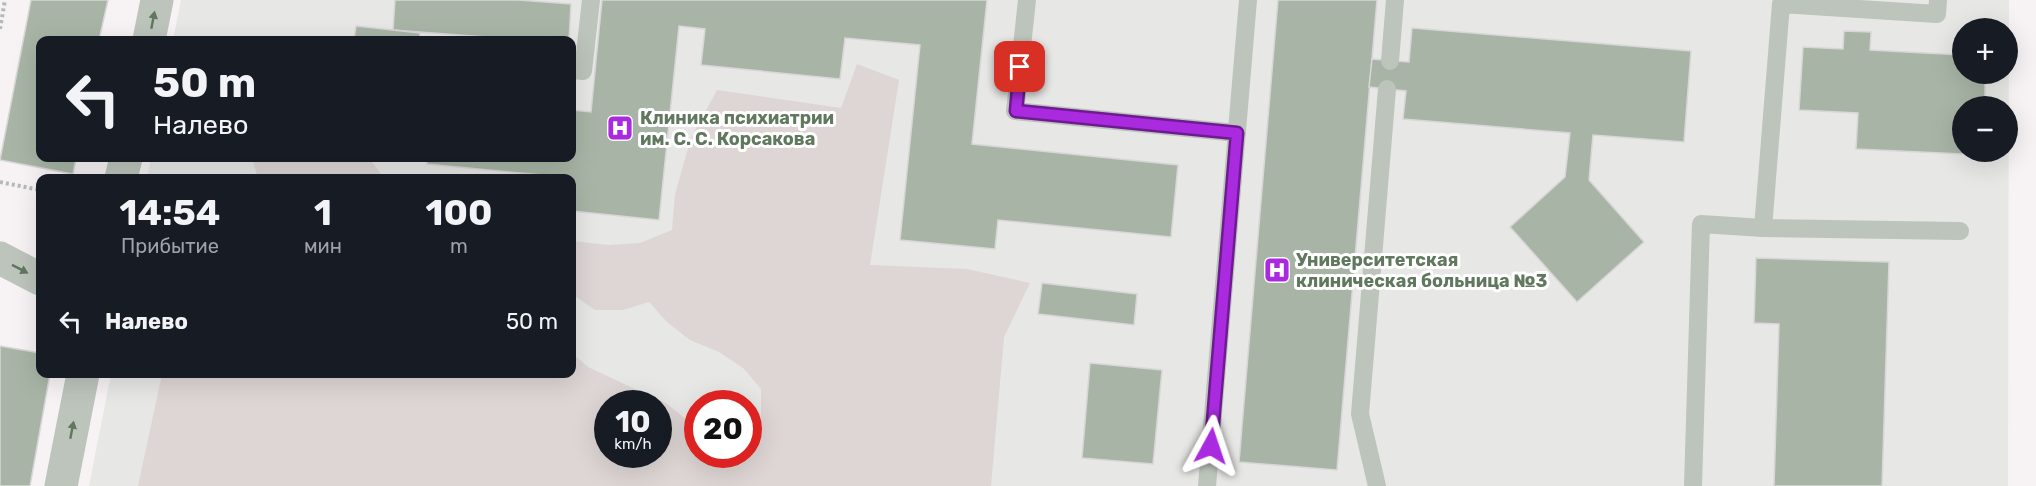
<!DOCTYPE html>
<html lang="ru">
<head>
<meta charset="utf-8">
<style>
  body { margin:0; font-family:Rubik,sans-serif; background:#20242c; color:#f1f3f6; height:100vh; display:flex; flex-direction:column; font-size:22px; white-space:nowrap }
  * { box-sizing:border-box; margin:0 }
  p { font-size:20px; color:#9ea1a6 }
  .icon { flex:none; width:33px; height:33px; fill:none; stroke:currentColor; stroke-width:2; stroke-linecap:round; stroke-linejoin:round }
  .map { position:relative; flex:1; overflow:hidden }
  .details { position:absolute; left:36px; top:174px; width:540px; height:204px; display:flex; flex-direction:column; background:#171b24; border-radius:12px; box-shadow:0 6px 24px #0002 }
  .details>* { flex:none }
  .top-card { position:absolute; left:36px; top:36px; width:540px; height:126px; border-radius:12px; box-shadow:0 6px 24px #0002; background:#171b24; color:#f1f3f6; overflow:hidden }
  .fabs { position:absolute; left:1952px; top:18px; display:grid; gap:12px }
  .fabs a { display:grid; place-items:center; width:66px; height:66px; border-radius:50%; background:#171b24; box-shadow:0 6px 24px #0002; font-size:30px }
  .speed { position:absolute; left:594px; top:390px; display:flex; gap:12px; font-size:30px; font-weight:700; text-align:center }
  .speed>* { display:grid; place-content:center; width:78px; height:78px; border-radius:50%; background:#171b24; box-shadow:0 6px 24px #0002; line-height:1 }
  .speed small { font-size:15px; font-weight:400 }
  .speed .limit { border:9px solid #d22; background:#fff; color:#111 }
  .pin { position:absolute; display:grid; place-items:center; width:51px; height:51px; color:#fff; margin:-26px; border-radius:12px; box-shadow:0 3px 9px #0006 }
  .me { position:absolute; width:66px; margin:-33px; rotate:5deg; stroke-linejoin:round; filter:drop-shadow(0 0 4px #0008) }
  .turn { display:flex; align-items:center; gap:21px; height:126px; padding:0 18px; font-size:27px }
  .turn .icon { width:78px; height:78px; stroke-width:2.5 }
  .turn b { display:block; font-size:42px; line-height:51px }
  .eta { display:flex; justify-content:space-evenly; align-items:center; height:102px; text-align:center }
  .eta b { font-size:36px; font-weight:700; line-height:42px }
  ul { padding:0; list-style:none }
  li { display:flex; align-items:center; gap:18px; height:90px; padding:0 18px }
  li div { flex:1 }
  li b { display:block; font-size:22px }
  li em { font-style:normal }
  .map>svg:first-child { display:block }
  .built { fill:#e7e7e6; fill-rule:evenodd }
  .green { fill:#ddd6d4; fill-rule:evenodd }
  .building { fill:#a8b5a6; stroke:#d8d6d7; stroke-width:1.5 }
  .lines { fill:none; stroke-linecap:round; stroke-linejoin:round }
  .path { stroke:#b4bbb4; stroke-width:4; stroke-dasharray:3 3; stroke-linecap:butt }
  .service { stroke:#bcc4bb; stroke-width:18 }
  .minor { stroke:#bcc4bb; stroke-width:33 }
  .oneway { fill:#60785e }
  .route-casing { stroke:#6e1b92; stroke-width:15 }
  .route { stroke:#aa2ae0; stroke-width:10 }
  .labels { text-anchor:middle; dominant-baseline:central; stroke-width:6; stroke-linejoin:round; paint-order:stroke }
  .poi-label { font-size:18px; font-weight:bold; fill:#60785e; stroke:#fff; text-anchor:start }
</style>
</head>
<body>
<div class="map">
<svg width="2036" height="486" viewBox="0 0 2036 486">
  <rect width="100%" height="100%" fill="#f7f3f5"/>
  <path class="built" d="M181,0H2009L2008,486H89L111,374H572V178H147L151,158H572V40H173ZM1962,28H2007V74H1962ZM1962,106H2007V152H1962ZM608,404H658V454H608ZM698,404H748V454H698Z"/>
  <g class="green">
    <path d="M857,64L899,80L870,265L967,269L1030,283L1004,337L991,486H138L162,374H572V353L588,367L667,404L697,428L698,454H748L749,444L761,421V389L743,368L719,352L690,340L667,322L649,302L623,310H595L572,294V241L609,245L640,243L672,230L675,194L691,138L717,90L841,108ZM608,404H658V454H608Z"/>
    <polygon points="252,158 369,158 384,178 258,178"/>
  </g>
  <g class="building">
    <polygon points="31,0 108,0 99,40 40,40 40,158 76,158 73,174 0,160"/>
    <polygon points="395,0 519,0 571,4 569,40 527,40 393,30"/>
    <polygon points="602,0 987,0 972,144 1178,165 1171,237 998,220 995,249 900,240 920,45 845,38 840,79 701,65 705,29 679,26 659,220 572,211 572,178 427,164 427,158 572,158 572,110 591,112"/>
    <polygon points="1278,0 1377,0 1337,470 1239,462"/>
    <polygon points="356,26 420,33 419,40 354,40"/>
    <polygon points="1412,28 1691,51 1684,142 1593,135 1589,180 1644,242 1577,302 1510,227 1565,177 1570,133 1403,119 1406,91 1369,87 1372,59 1409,62"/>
    <polygon points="1844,31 1871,32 1870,50 1962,55 1962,74 1985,74 1985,106 1962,106 1962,152 1984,152 1984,155 1856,149 1858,113 1799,110 1803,47 1843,49"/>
    <polygon points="1756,258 1889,262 1882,486 1774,486 1779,324 1754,323"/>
    <polygon points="1042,283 1137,294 1134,325 1038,314"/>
    <polygon points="0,346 40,353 40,374 50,374 30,486 0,486"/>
    <polygon points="1090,363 1162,370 1153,464 1082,458"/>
  </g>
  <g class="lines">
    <g class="path">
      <polyline points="0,29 5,0"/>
      <polyline points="0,182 40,190"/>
    </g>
    <g class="service">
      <polyline points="1027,0 1015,111 1237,133"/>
      <polyline points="1390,61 1395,0"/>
      <polyline points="572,70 583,71 591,0"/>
      <polyline points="1763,228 1781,4 1937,14 1938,0"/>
      <polyline points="1207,486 1248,0"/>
      <polyline points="1377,486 1360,414 1387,89"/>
      <polyline points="1693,486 1701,224 1763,228 1960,231"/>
    </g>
    <g class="minor">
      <polyline points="149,40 157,0"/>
      <polyline points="121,178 126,158"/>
      <polyline points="0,258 40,279"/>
      <polyline points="61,486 83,374"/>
    </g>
  </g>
  <defs><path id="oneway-solid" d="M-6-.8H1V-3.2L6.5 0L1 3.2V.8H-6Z" transform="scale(1.5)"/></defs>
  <g class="oneway">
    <use href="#oneway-solid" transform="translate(153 20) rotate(-79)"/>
    <use href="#oneway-solid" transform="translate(20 269) rotate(27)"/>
    <use href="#oneway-solid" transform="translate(72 430) rotate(-79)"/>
  </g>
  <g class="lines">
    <defs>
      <polyline id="route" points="1020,67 1016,111 1237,133 1211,446"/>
    </defs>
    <use href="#route" class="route-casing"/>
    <use href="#route" class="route"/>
  </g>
  <defs>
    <symbol id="hospital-square" viewBox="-11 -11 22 22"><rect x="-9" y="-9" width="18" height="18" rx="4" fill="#aa2ae0" stroke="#fff"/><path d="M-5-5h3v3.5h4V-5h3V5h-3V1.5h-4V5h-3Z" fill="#fff"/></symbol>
  </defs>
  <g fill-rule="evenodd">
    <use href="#hospital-square" x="605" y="113" width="30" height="30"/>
    <use href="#hospital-square" x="1262" y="255" width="30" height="30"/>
  </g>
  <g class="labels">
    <g class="poi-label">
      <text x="640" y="118">Клиника психиатрии<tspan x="640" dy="21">им. С. С. Корсакова</tspan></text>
      <text x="1296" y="260">Университетская<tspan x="1296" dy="21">клиническая больница №3</tspan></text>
    </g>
  </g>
</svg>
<div class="fabs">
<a>+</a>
<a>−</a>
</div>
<div class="speed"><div>10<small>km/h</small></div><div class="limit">20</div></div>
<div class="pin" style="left:1020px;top:67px;background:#d93025"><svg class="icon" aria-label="arrive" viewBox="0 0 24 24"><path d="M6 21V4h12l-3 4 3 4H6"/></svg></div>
<svg class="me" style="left:1211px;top:446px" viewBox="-20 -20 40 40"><path d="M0-17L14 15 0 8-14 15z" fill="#aa2ae0" stroke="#fff" stroke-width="4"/></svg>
<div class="top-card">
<div class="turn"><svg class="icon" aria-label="left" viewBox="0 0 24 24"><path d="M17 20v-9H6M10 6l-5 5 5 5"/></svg><div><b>50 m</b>Налево</div></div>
</div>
<section class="details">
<div class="eta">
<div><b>14:54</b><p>Прибытие</p></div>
<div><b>1</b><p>мин</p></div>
<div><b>100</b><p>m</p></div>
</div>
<ul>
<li><svg class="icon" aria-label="left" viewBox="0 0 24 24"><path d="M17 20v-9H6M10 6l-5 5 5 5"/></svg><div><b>Налево</b></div><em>50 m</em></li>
</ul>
</section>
</div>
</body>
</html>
